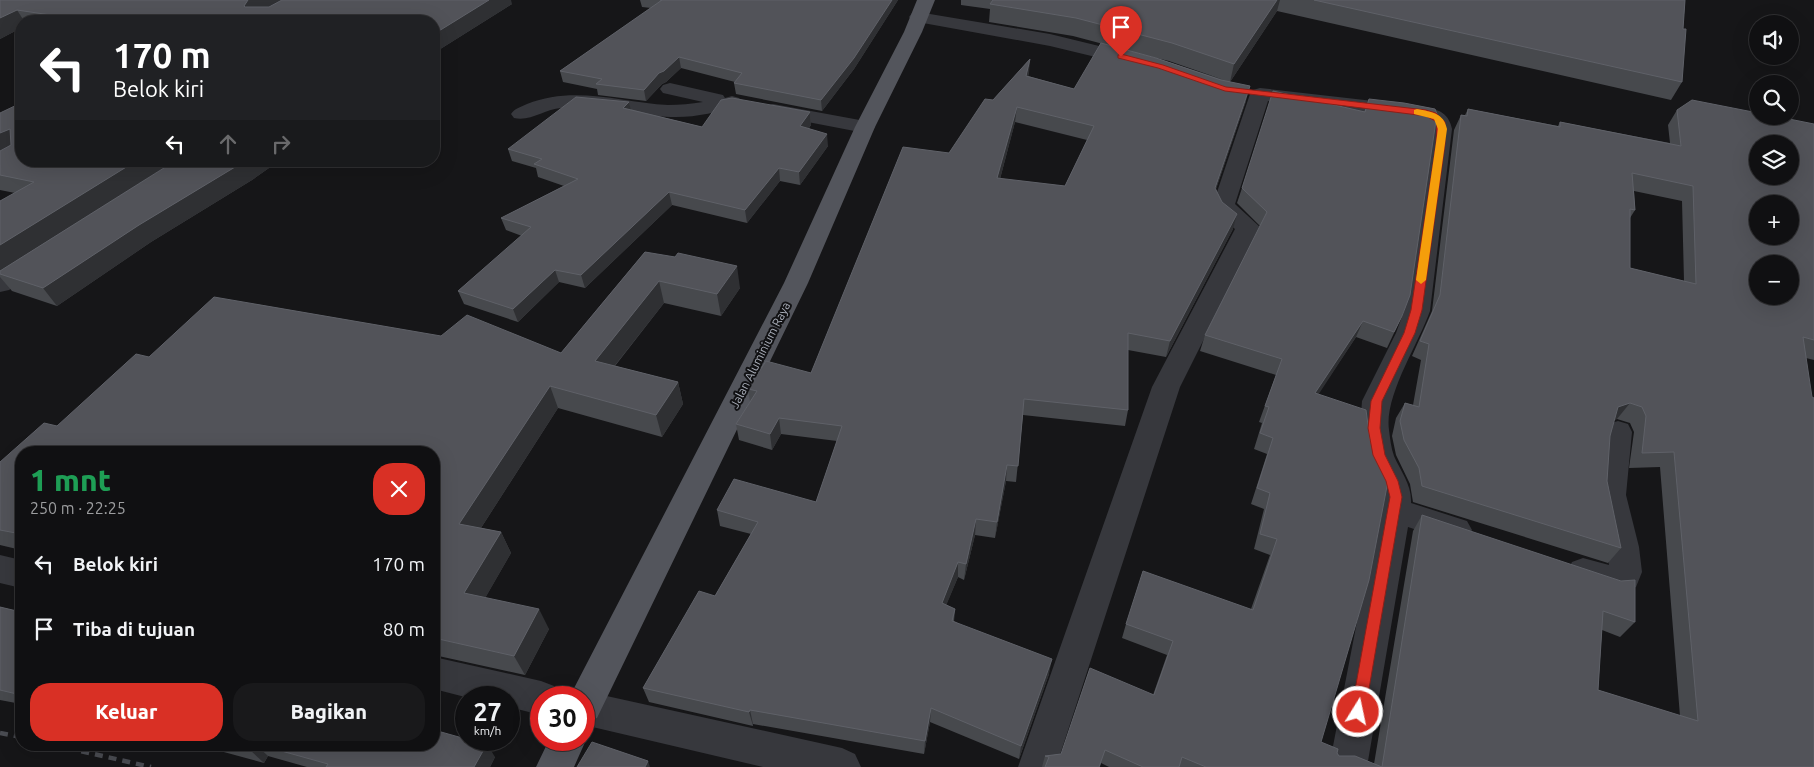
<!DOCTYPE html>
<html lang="id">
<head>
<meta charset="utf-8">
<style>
  body { margin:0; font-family:Ubuntu,sans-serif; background:#19191b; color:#f1f3f6; height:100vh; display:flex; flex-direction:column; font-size:19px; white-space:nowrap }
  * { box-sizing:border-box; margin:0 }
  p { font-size:16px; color:#9c9d9f }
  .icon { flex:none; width:28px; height:28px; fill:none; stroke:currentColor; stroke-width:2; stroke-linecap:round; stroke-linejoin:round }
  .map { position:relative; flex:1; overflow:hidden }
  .details { position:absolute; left:15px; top:446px; width:425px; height:305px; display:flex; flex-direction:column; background:#101012; border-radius:20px; box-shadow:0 5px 20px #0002,0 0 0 1px #303032 }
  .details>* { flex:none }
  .hud { position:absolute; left:15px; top:15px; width:425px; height:152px; border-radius:20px; box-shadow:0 5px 20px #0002,0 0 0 1px #303032; background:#202124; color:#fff; overflow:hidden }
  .controls { position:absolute; left:1749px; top:15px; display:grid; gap:10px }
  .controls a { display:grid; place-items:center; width:50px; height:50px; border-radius:50%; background:#101012; box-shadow:0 5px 20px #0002,0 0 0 1px #303032; font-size:25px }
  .speed { position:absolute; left:455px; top:686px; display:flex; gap:10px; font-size:25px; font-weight:700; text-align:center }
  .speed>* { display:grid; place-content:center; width:65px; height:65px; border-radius:50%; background:#101012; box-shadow:0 5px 20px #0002,0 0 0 1px #303032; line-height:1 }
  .speed small { font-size:12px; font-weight:400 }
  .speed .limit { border:8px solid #d22; background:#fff; color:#111 }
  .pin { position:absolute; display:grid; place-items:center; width:42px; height:42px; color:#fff; margin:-51px -21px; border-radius:50% 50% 50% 0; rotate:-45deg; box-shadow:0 0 5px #0007 }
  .pin .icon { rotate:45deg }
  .me { position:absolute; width:55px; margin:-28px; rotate:10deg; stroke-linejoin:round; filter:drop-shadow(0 0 4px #0008) }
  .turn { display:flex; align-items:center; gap:18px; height:105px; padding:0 15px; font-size:22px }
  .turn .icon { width:65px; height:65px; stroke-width:2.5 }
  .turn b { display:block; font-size:35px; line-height:42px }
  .lanes { display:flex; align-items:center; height:48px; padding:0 15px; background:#0003; justify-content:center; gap:25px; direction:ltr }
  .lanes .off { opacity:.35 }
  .round { display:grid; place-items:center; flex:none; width:52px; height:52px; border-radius:20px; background:#19191b }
  .headline { display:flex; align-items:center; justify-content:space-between; height:85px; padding:0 15px }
  h1 { font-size:30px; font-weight:800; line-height:38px; color:#1e9e55 }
  .action { display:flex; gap:10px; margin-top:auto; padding:10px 15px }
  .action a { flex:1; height:58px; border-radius:20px; background:#d93025; color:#fff; font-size:20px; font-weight:800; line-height:58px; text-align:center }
  .action a+a { background:#19191b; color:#f1f3f6 }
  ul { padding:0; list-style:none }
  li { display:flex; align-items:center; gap:15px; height:65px; padding:0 15px }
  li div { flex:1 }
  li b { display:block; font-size:19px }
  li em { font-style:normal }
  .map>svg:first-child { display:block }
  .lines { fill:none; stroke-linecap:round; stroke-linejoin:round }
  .minor { fill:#37383d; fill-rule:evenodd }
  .major { fill:#53555c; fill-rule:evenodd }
  .rail { stroke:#4a4c52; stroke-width:4.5; stroke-dasharray:8 6; stroke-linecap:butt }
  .wall { fill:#47494d; fill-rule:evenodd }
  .shaded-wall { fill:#2f3033 }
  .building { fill:#525359; stroke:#5f6168; fill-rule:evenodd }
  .route { fill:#d93025; stroke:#8d1f18 }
  .slow { fill:#f59e0b }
  .labels { text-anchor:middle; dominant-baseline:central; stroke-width:4; stroke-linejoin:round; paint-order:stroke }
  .street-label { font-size:12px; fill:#a8adb8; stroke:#111113 }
</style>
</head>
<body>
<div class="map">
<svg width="1814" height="767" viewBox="0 0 1814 767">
  <rect width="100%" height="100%" fill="#161618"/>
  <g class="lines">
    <g class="minor">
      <polygon points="918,12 1050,34 1140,56 1142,60 1140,64 1133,66 1050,46 912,21 909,17 912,13"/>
      <path d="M670,83L723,95L725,98L732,96L739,98L742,102L739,106C717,112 694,118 671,117C634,116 598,104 561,108C545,109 530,122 514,118L511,114C515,108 521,107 527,104C573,85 621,102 668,105C680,105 691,104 703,102L663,93L660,89L663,85Z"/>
      <path d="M1260,88L1426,107C1440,110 1449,114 1452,129L1430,311C1418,345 1384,396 1389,430C1390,438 1391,448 1394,456C1401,472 1412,485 1411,503L1467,521L1472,530L1467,539L1456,543L1408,527L1367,767H1329L1381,497L1377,481L1364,455L1360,428L1362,401L1396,333L1404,311L1432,129L1430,122L1424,119L1268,101L1235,204L1260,227L1180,387L1056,767H1018L1152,387L1235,229L1219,216L1213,204L1250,94L1253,90Z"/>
      <polygon points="773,104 865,121 872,123 875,127 872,131 865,133 766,114 763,110 766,106"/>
      <polygon points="36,253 45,256 48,261 45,266 9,290 0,292 0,273 27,256"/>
      <polygon points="1618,421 1628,424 1632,432 1626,495 1639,547 1642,572 1636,587 1617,595 1572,582 1567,572 1572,562 1583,558 1609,565 1596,495 1604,432 1608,424"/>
      <polygon points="0,555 21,560 21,588 0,583"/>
      <polygon points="434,657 541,681 554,686 559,698 541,698 541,715 509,707 509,698 469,698 434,689"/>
      <polygon points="584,691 842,748 855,754 861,767 763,767 584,725 584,698 571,698"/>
    </g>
    <g class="major">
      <polygon points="917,0 935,0 922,32 875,127 808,283 597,718 584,723 584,698 570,698 571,694 784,283 855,127 904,32"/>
      <polygon points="584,734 586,740 574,767 536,767 549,740 584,740"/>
    </g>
    <g class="rail">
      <polyline points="0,733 21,737"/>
      <polyline points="54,745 151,767"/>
    </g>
  </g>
  <g class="wall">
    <polygon points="0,0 512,4 434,53 434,21 21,21 21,28 0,39"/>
    <polygon points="640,0 898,0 854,69 822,111 736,94 734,83 735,82 681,68 666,82 662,84 646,101 598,95 597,89 563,82 560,71 651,8 642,7"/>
    <path d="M961,0H1685L1683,29L1682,82L1671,100L1277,11L1230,82L1246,101L1216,189L1233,229L1166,357L1128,350V410L1125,426L1023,415L1016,482L1006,481L995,538L975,535L964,580L958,577L946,605L955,609L954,621L1049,674L1019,759L930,722L924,754L753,724V726L649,702L643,688L715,596L751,534L720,526L717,510L816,502L837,441L781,434L772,450L739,440L736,424L750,402L748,389L811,373L949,153L993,100L1030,59L1028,76L1074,89L1156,58L1073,36L989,22L990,9L961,5ZM1156,58L1169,61L1224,80ZM1015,122L1087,140L1065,186L1000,179Z"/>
    <path d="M1369,99L1402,316L1387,348L1356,337L1318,394L1321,742L1339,756L1374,764L1413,531L1422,515L1635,622L1620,637L1602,630L1598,690L1680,716L1660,467L1629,468L1634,432L1630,423L1617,419L1614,420L1610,436L1607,481L1621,548L1608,563L1413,502L1410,484L1396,455L1392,436L1396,418L1405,403L1413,405L1421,360L1412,356L1432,311L1454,130L1461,115H1465L1468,109L1558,126L1560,122L1670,143L1668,125L1677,110L1814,124V360L1806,358L1814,767H1109L1101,763L1100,767H1042L1045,756L1061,754L1153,695L1167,655L1122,638L1126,624L1251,609L1270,555L1254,549L1264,509L1251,504L1267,454L1254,449L1262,423L1259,422L1276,375L1200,351L1205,335L1260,226L1237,203L1242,188L1364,112ZM1634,191L1682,201L1684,281L1630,268V218L1635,210Z"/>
    <polygon points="629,102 630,109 702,127 810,112 811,125 809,128 828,146 800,185 780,181 747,223 672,205 585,288 559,282 518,322 464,304 458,291 522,236 506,230 501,218 564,186 538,177 536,168 512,161 508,149"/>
    <polygon points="0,113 174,161 0,271 0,201 15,193 0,190"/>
    <polygon points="175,161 279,161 252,180 151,242 57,306 12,291 0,277 0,271"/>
    <polygon points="645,252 740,288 721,316 664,303 615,366 678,382 683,404 662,437 558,408 481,528 501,532 511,553 485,598 549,629 525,675 434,655 434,656 434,452 21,452 21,550 0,545 0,462 57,426 149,357 441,336 561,353"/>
    <polygon points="0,607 21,612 21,704 0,700"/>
    <polygon points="198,745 434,745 495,757 490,767 307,767 268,756 264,763"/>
  </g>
  <g class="shaded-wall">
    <polygon points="248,0 283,0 255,15 244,6"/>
    <polygon points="489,0 511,0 512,4 434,53 434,34"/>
    <polygon points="892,0 898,0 854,69 822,111 821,100"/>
    <polygon points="1277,0 1280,0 1277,11 1230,82 1234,64"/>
    <polygon points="17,10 24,21 21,21 21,28 0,39 0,18"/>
    <polygon points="679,57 681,68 666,82 662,84 646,101 644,90 659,73"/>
    <polygon points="1030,59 1029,74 1024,91 1026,76"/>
    <polygon points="1250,86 1246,101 1211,203 1215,188"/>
    <polygon points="629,102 632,115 623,108"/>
    <polygon points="1017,107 1015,122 996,194 997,178"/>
    <polygon points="810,112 811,125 801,138 800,126"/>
    <polygon points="10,129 21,144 0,154 0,133"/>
    <polygon points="827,134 828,146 800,185 799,172"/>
    <polygon points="136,161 174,161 0,271 0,245"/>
    <polygon points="245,161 279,161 252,180 151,242 57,306 43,288 139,225"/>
    <polygon points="779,168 780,181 747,223 745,210"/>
    <polygon points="669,192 672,205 585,288 581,275"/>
    <polygon points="1237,214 1233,229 1166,357 1170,341"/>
    <polygon points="737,266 740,288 721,316 717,294"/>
    <polygon points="555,270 559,282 518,322 513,309"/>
    <polygon points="659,281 664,303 601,383 595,361"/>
    <polygon points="1363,321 1356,337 1309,409 1315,393"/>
    <polygon points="678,382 683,404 662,437 656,415"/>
    <polygon points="550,386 558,408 470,545 459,524"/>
    <polygon points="1630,403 1617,419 1606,423 1618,407"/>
    <polygon points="779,418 781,434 772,450 770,434"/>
    <polygon points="1007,465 1006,481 995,538 997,522"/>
    <polygon points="976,519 975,535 964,580 966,564"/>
    <polygon points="501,532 511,553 476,614 464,593"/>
    <polygon points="958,562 958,577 941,618 942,603"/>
    <polygon points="539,609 549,629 525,675 514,656"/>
    <polygon points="1052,659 1049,674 1019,759 1021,746"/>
    <polygon points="931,708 930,722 924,754 925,741"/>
    <polygon points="750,710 753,724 753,726 749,712"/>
    <polygon points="487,744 495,757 490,767 474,767"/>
    <polygon points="254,745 256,745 268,756 264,763 250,750"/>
    <polygon points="648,761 650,767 645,767"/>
  </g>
  <g class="building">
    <polygon points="0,0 248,0 244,6 245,7 269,7 282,0 489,0 434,34 434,21 91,21 17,10 0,18"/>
    <polygon points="660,0 892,0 854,58 821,100 734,83 742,73 679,57 664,71 659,73 644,90 596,84 602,79 560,71 662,0"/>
    <polygon points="993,0 1277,0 1234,64 1172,43 1076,18 990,4"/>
    <polygon points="1314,0 1685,0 1683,29 1686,29 1682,82"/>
    <path d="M1101,43L1156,58L1221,80L1250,86L1215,188L1222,202L1237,214L1170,341L1128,333V410L1024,399L1018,466L1007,465L997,522L976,519L966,564L958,562L942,603L955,609L952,621L1052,659L1021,746L931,708L925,741L750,710L749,712L643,688L699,591L715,596L758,522L717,510L734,479L816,502L842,426L779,418L770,434L736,424L757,391L748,389L766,361L811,373L903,147L949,153L985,99L993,100L1030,59L1026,76L1074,89ZM1017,107L1094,126L1065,186L997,178Z"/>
    <polygon points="1273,91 1365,112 1369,99 1404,103 1435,109 1437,114 1410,295 1402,316 1394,332 1363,321 1315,393 1366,410 1370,440 1384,466 1388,481 1369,580 1321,742 1338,749 1337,753 1339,756 1355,756 1382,767 1206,767 1182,757 1179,767 1143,767 1105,750 1099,767 1045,767 1049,757 1045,756 1061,754 1090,668 1154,695 1173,641 1126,624 1143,571 1253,610 1277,539 1260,534 1270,493 1257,488 1273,438 1260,433 1269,407 1265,406 1282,359 1205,335 1267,212 1242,188"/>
    <polygon points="576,97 629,102 623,108 702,127 721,100 732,98 810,112 800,126 827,134 799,172 779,168 745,210 669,192 581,275 555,270 513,309 458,291 531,227 501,218 578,179 534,164 542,159 508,149"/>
    <path d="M1692,100L1758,113V116H1774L1814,124V340L1803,337L1812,397L1814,398V767H1382L1422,515L1621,581L1635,580V622L1603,611L1598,690L1698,721L1674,452L1642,453L1646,416L1642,407L1630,403L1618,407L1610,436L1607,481L1621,548L1422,486L1419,468L1404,440L1400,421L1405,403L1419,407L1429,344L1420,341L1440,295L1461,115L1467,116L1468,109L1560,127V122L1681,146L1677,110ZM1758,144H1790V176H1758ZM1632,173L1693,186L1696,284L1630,268V209L1635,210ZM1758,204H1790V236H1758ZM1758,264H1790V296H1758Z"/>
    <polygon points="21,103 21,161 136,161 0,245 0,201 34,182 0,175 0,151 11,145 10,129 0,133 0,113"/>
    <polygon points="175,161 245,161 139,225 43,288 0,274 0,271"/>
    <polygon points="645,252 675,257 678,253 737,266 717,294 659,281 595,361 678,382 656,415 550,386 459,524 501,532 464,593 539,609 514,656 434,638 434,452 21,452 21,534 0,530 0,462 44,423 57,426 136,354 149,357 214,297 441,336 467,315 561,353"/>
    <polygon points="0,607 21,612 21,695 0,690"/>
    <polygon points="434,730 466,739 466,740 471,740 487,744 474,767 326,767 328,764 260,745 434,745"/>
    <polygon points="592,742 648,761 645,767 577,767"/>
    <polygon points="231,745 254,745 250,750"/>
  </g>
  <polygon class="route" points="1121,54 1163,65 1226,87 1426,110 1436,113 1445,122 1445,144 1422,310 1415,333 1382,401 1380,428 1385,455 1398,481 1402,497 1365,712 1363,717 1358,719 1353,717 1351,712 1390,497 1386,481 1373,455 1368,428 1371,401 1404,333 1411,310 1436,144 1437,122 1426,116 1225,91 1158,68 1118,58 1118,55"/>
  <path class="slow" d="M1417,109C1432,112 1444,113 1447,129L1426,280L1421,284L1416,280L1438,129L1434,119L1414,114V110Z"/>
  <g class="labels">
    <g class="street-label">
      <text transform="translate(760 355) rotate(-63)">Jalan Aluminium Raya</text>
    </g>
  </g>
</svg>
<div class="controls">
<a><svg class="icon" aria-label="sound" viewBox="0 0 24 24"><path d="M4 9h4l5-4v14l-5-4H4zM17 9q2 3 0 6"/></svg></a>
<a><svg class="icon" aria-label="search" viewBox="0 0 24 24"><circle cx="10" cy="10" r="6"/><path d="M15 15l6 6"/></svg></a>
<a><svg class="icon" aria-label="layers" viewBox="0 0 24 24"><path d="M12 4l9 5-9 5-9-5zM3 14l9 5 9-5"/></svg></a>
<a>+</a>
<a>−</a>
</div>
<div class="speed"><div>27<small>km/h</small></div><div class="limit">30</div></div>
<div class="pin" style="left:1121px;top:57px;background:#d93025"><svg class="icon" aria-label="arrive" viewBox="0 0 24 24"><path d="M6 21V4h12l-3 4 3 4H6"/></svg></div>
<svg class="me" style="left:1358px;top:712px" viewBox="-20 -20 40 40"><circle r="17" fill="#d93025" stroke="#fff" stroke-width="3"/><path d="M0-11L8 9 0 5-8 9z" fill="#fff"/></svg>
<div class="hud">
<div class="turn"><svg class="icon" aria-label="left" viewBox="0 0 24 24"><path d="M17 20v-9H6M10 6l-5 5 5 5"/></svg><div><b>170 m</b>Belok kiri</div></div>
<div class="lanes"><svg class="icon" aria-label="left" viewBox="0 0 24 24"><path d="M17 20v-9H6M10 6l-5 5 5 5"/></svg><svg class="icon off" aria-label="ahead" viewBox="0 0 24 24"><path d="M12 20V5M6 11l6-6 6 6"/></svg><svg class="icon off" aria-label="right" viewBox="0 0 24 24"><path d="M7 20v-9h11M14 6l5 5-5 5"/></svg></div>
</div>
<section class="details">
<div class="headline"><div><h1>1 mnt</h1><p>250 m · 22:25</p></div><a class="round" style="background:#d93025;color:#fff"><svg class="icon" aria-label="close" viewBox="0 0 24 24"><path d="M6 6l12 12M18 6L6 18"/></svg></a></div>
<ul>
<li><svg class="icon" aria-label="left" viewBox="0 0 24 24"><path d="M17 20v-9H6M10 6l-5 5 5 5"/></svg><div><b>Belok kiri</b></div><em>170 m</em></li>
<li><svg class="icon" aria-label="arrive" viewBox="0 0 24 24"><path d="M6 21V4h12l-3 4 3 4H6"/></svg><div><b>Tiba di tujuan</b></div><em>80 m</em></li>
</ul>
<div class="action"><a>Keluar</a><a>Bagikan</a></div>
</section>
</div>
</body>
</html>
